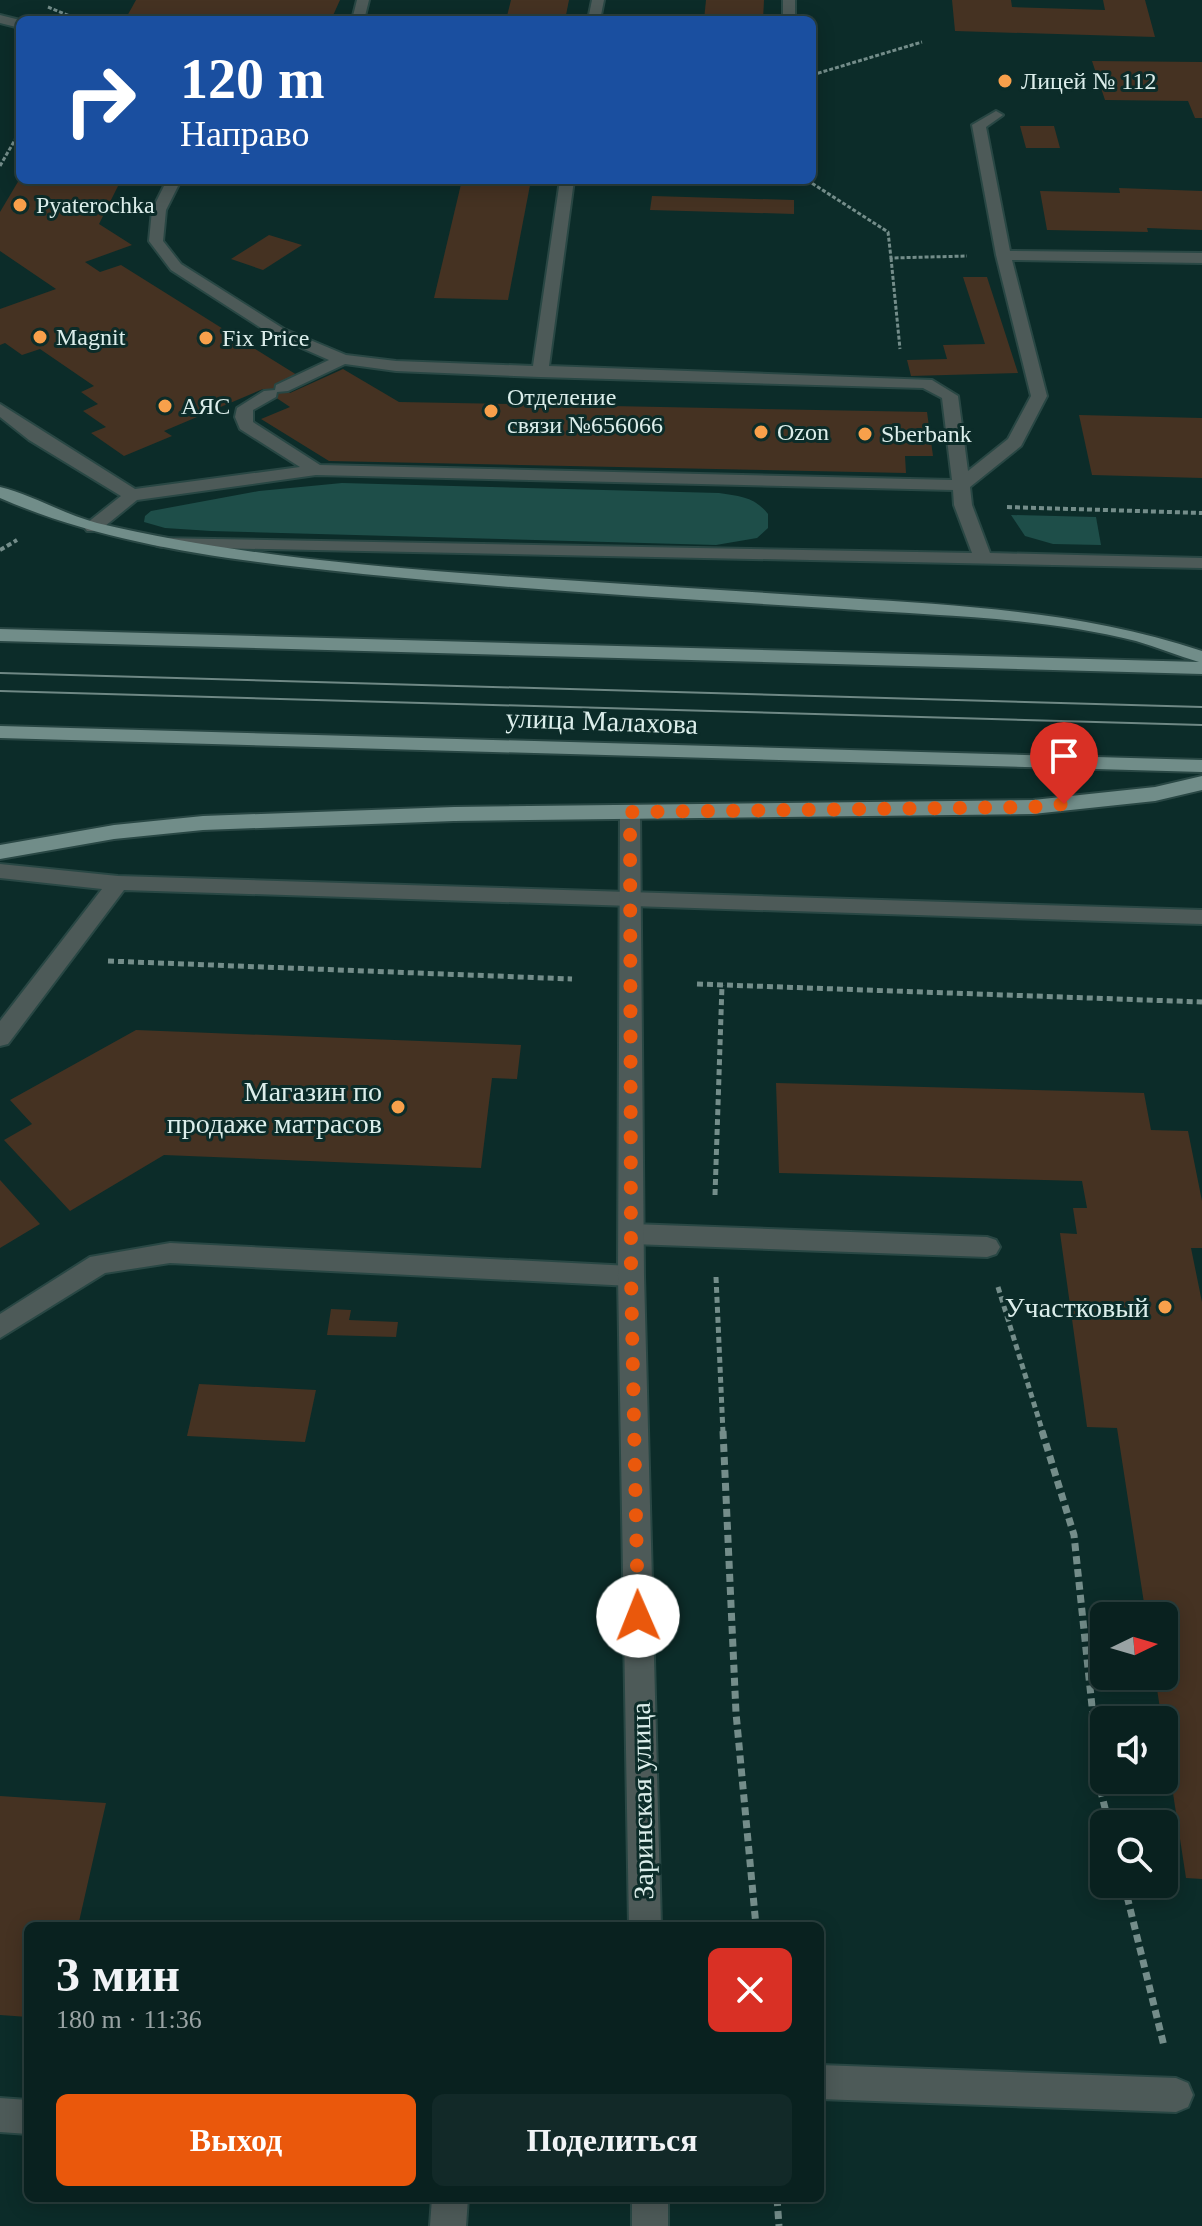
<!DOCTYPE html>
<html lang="ru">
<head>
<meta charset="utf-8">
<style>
  body { margin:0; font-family:Georgia,serif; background:#122928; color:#f1f3f6; height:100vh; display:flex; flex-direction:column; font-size:30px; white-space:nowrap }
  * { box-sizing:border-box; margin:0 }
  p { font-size:26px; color:#99a3a4 }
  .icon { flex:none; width:44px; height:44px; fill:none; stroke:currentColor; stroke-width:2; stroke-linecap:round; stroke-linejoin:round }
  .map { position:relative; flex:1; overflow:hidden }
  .drawer { position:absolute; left:24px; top:1922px; width:800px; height:280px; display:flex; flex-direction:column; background:#09211f; border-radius:12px; box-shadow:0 4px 20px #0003,0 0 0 2px #293e3d }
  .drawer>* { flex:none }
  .hud { position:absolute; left:16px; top:16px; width:800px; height:168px; border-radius:12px; box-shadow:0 4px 20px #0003,0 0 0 2px #293e3d; background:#1a4fa0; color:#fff; overflow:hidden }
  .needle { width:52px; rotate:85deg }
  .fabs { position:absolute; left:1090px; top:1602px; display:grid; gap:16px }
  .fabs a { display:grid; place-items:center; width:88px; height:88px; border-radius:12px; background:#09211f; box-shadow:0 4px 20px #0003,0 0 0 2px #293e3d; font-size:40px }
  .pin { position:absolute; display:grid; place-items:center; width:68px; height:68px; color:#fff; margin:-82px -34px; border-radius:50% 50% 50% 0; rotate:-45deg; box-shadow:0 0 8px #0007 }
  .pin .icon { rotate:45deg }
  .me { position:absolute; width:88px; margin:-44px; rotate:359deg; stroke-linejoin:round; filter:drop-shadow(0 0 6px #0008) }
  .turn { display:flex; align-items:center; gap:28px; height:168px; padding:0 32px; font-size:36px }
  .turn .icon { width:104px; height:104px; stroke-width:2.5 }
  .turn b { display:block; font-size:56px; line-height:68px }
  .round { display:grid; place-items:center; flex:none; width:84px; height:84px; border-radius:12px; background:#122928 }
  .head { display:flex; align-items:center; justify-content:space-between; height:136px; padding:0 32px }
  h1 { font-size:48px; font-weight:600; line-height:60px }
  .cta { display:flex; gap:16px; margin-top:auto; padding:16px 32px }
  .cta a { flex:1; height:92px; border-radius:12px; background:#ea580c; color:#fff; font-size:32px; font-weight:600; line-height:92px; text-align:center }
  .cta a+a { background:#122928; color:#f1f3f6 }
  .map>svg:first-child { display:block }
  .green { fill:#1e4e49 }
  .building { fill:#453222 }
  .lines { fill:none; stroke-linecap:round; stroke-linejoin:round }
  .service-casing { stroke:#294744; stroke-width:4 }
  .minor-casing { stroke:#294744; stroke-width:4 }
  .primary-casing { stroke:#294744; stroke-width:4 }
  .path-far3 { stroke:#748d8a; stroke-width:3; stroke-dasharray:4 2; stroke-linecap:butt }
  .path-far2 { stroke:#748d8a; stroke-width:4; stroke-dasharray:5 3; stroke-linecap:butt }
  .path-far1 { stroke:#748d8a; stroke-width:5; stroke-dasharray:6 4; stroke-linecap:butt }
  .path { stroke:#748d8a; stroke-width:7; stroke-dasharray:8 5; stroke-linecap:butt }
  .service { fill:#4d5a58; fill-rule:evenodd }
  .minor { fill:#4d5a58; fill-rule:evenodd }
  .primary { fill:#718d89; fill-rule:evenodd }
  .tram { stroke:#6f8885; stroke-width:2 }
  .route { stroke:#ea580c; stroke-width:14; stroke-dasharray:0 25.2 }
  .poi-dot { fill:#f8a04b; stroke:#0c2c29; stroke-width:3 }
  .labels { text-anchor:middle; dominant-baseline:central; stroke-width:6; stroke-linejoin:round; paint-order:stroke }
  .far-poi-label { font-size:24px; fill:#dceeeb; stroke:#0c2c29; text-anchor:start }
  .street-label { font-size:28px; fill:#dceeeb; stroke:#0c2c29 }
  .poi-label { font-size:28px; fill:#dceeeb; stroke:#0c2c29; text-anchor:end }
</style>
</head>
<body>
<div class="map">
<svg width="1202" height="2226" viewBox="0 0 1202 2226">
  <rect width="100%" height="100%" fill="#0c2c29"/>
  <g class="green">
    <path d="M342,483L719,493C739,496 755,497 768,514V528L757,538L716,545L211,531L165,528L144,522L145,516L151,511L259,491Z"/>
    <polygon points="1011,515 1096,517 1101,545 1053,544 1025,536"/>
  </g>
  <g class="building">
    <polygon points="136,0 340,0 331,20 126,18"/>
    <polygon points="511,0 569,0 565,20 506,20"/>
    <polygon points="706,0 764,0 763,20 704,20"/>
    <polygon points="952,0 1011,0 1012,7 1105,10 1103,0 1145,0 1155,37 955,31"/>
    <polygon points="1092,61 1202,62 1202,118 1195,118 1188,101 1105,100"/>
    <polygon points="1020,126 1054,126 1060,148 1026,148"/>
    <polygon points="19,180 121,180 99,224 132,245 85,262 100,272 121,265 297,375 276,384 290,393 343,369 399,402 927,412 933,456 905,456 906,473 329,461 261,419 290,407 263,389 164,431 172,436 124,456 91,433 106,427 83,411 98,404 81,392 94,386 40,349 22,355 5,343 0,345 0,309 56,289 0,251 0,212"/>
    <polygon points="462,180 531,180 508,300 434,298"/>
    <polygon points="1119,188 1202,191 1202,230 1147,228 1148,232 1047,230 1040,191 1120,193"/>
    <polygon points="652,196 794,200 794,214 650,210"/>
    <polygon points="269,235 302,245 263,270 231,259"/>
    <polygon points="963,277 987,277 1018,373 911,376 907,360 947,359 943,345 985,344"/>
    <polygon points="1079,415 1202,418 1202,478 1092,475"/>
    <polygon points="136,1030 521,1045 517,1079 492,1078 481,1168 164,1155 70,1211 4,1140 32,1124 10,1100"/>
    <polygon points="776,1083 1144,1093 1151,1130 1188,1131 1202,1201 1202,1248 1191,1248 1202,1302 1202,1879 1186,1878 1155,1676 1164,1676 1164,1616 1146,1616 1117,1428 1087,1427 1060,1233 1077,1234 1073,1208 1087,1208 1082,1181 779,1173"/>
    <polygon points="0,1180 40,1224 0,1248"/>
    <polygon points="331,1309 351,1310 349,1320 398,1322 396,1337 327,1335"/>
    <polygon points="199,1384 316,1390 305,1442 187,1436"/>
    <polygon points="0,1796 106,1803 78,1926 28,1926 28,2017 0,2015"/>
  </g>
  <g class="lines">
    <defs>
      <g id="service">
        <polygon points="357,0 369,0 364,20 352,20"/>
        <polygon points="592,0 604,0 600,20 588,20"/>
        <rect x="783" y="0" width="12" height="20"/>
        <polygon points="0,15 20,20 20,28 0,23"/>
        <path d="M996,111L1003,115L986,127L1010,251L1202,253V263L1012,260L1047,396L1021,446L970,487L972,505L990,553L1202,558V568L163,547L157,546L154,542L157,538L972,553L954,505L953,490L316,475L137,500L99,531H87L84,527L87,523L121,496L29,440L0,417V404L135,489L300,467L240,429L235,417L237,408L264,391L275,390L276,385L329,360L272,335L171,270L149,241L152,210L167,180H181L166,210L163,241L181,264L284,329L346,355L396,361L533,366L560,180H574L549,366L932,380L958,396L968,471L1008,439L1031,396L996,255L972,125ZM345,364L396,371L540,377L923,388L942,398L952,480L320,465L253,422V410L276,397L277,392L288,391Z"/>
        <polygon points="0,864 118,876 1202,910 1202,924 124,890 8,1044 0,1046 0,1021 102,889 0,878"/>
        <polygon points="632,1224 987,1237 996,1240 1000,1247 996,1254 987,1257 632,1244 623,1241 619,1234 623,1227"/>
        <polygon points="170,1243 631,1266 640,1269 644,1276 640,1283 631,1286 170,1263 105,1273 0,1338 0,1314 90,1257"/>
        <polygon points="820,2065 1176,2078 1188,2083 1193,2095 1188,2107 1176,2112 820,2099"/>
        <polygon points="0,2098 28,2100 28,2134 0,2132"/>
        <polygon points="432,2198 468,2198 466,2226 430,2226"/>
      </g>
      <g id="minor">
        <polygon points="630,805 640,812 644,1276 661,1926 629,1926 618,1276 620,812"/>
        <rect x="632" y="2198" width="36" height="28"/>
      </g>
      <g id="primary">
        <path d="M0,487C33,495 63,514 97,523C216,551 340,564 461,573C589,582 718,590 846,598C968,606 1085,612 1202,651V674L0,641V629L1199,662C1178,656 1157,647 1136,641C1041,617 941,616 844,609C684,599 523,590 363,574C240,561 115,548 0,498Z"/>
        <polygon points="0,726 1202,760 1202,772 0,738"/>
        <polygon points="1202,776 1202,790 1155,801 1033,814 454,821 203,830 114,839 0,859 0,845 114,825 203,816 454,807 1033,800 1155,787"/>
      </g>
    </defs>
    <use href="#service" class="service-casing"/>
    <use href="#minor" class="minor-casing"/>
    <use href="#primary" class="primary-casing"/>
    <g class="path-far3">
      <polyline points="48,7 79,20"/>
      <polyline points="812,75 922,42"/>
      <polyline points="0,166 20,131"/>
      <polyline points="807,180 888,232 891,258 967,256"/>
      <polyline points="891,258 900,349"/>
    </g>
    <g class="path-far2">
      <polyline points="1007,507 1202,513"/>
      <polyline points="0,550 17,540"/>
    </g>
    <g class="path-far1">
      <polyline points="108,961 572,979"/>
      <polyline points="697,984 1202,1002"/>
      <polyline points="715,1195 722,985"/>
      <polyline points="716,1277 723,1433"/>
      <polyline points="998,1287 1043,1433"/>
    </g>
    <g class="path">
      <polyline points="723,1431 736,1713 756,1926"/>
      <polyline points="1042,1431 1074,1535 1101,1792 1109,1824"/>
      <polyline points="1124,1884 1164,2046"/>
      <polyline points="777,2198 779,2226"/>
    </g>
    <use href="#service" class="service"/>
    <use href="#minor" class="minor"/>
    <use href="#primary" class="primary"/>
    <g class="tram">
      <polyline points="0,673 1202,707"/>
      <polyline points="0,691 1202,725"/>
    </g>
  </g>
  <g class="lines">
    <polyline class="route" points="638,1616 631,1276 630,812 1033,807 1064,804"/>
  </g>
  <g class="poi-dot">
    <circle cx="1005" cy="81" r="8"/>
    <circle cx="20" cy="205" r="8"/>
    <circle cx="40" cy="337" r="8"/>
    <circle cx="206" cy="338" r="8"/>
    <circle cx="165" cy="406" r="8"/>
    <circle cx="491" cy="411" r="8"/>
    <circle cx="761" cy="432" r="8"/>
    <circle cx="865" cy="434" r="8"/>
    <circle cx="398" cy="1107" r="8"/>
    <circle cx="1165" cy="1307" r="8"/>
  </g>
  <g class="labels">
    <g class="far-poi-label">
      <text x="1021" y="81">Лицей № 112</text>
      <text x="36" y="205">Pyaterochka</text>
      <text x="56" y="337">Magnit</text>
      <text x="222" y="338">Fix Price</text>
      <text x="507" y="397">Отделение<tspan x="507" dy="28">связи №656066</tspan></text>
      <text x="181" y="406">АЯС</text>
      <text x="777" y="432">Ozon</text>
      <text x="881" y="434">Sberbank</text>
    </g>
    <g class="street-label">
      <text transform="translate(602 721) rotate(2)">улица Малахова</text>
      <text transform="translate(642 1801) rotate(-91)">Заринская улица</text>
    </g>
    <g class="poi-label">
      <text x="382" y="1091">Магазин по<tspan x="382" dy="32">продаже матрасов</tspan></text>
      <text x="1149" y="1307">Участковый</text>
    </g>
  </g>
</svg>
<div class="fabs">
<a><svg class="needle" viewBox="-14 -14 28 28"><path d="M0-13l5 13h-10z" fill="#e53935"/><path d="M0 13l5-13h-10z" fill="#99a3a4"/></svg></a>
<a><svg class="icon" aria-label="sound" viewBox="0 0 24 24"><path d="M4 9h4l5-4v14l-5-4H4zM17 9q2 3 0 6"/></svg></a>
<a><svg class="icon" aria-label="search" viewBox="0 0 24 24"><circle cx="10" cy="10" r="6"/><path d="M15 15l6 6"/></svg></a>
</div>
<div class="pin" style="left:1064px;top:804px;background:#d93025"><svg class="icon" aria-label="arrive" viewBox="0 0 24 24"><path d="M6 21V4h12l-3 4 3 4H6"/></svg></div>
<svg class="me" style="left:638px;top:1616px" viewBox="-20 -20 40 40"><circle r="19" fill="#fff"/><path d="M0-13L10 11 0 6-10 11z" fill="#ea580c"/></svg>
<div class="hud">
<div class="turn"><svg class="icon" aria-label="right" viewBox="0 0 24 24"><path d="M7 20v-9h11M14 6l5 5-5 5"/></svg><div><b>120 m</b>Направо</div></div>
</div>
<section class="drawer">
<div class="head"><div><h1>3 мин</h1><p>180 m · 11:36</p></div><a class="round" style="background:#d93025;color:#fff"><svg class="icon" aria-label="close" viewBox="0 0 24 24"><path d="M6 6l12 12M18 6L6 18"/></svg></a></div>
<div class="cta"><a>Выход</a><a>Поделиться</a></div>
</section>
</div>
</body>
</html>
